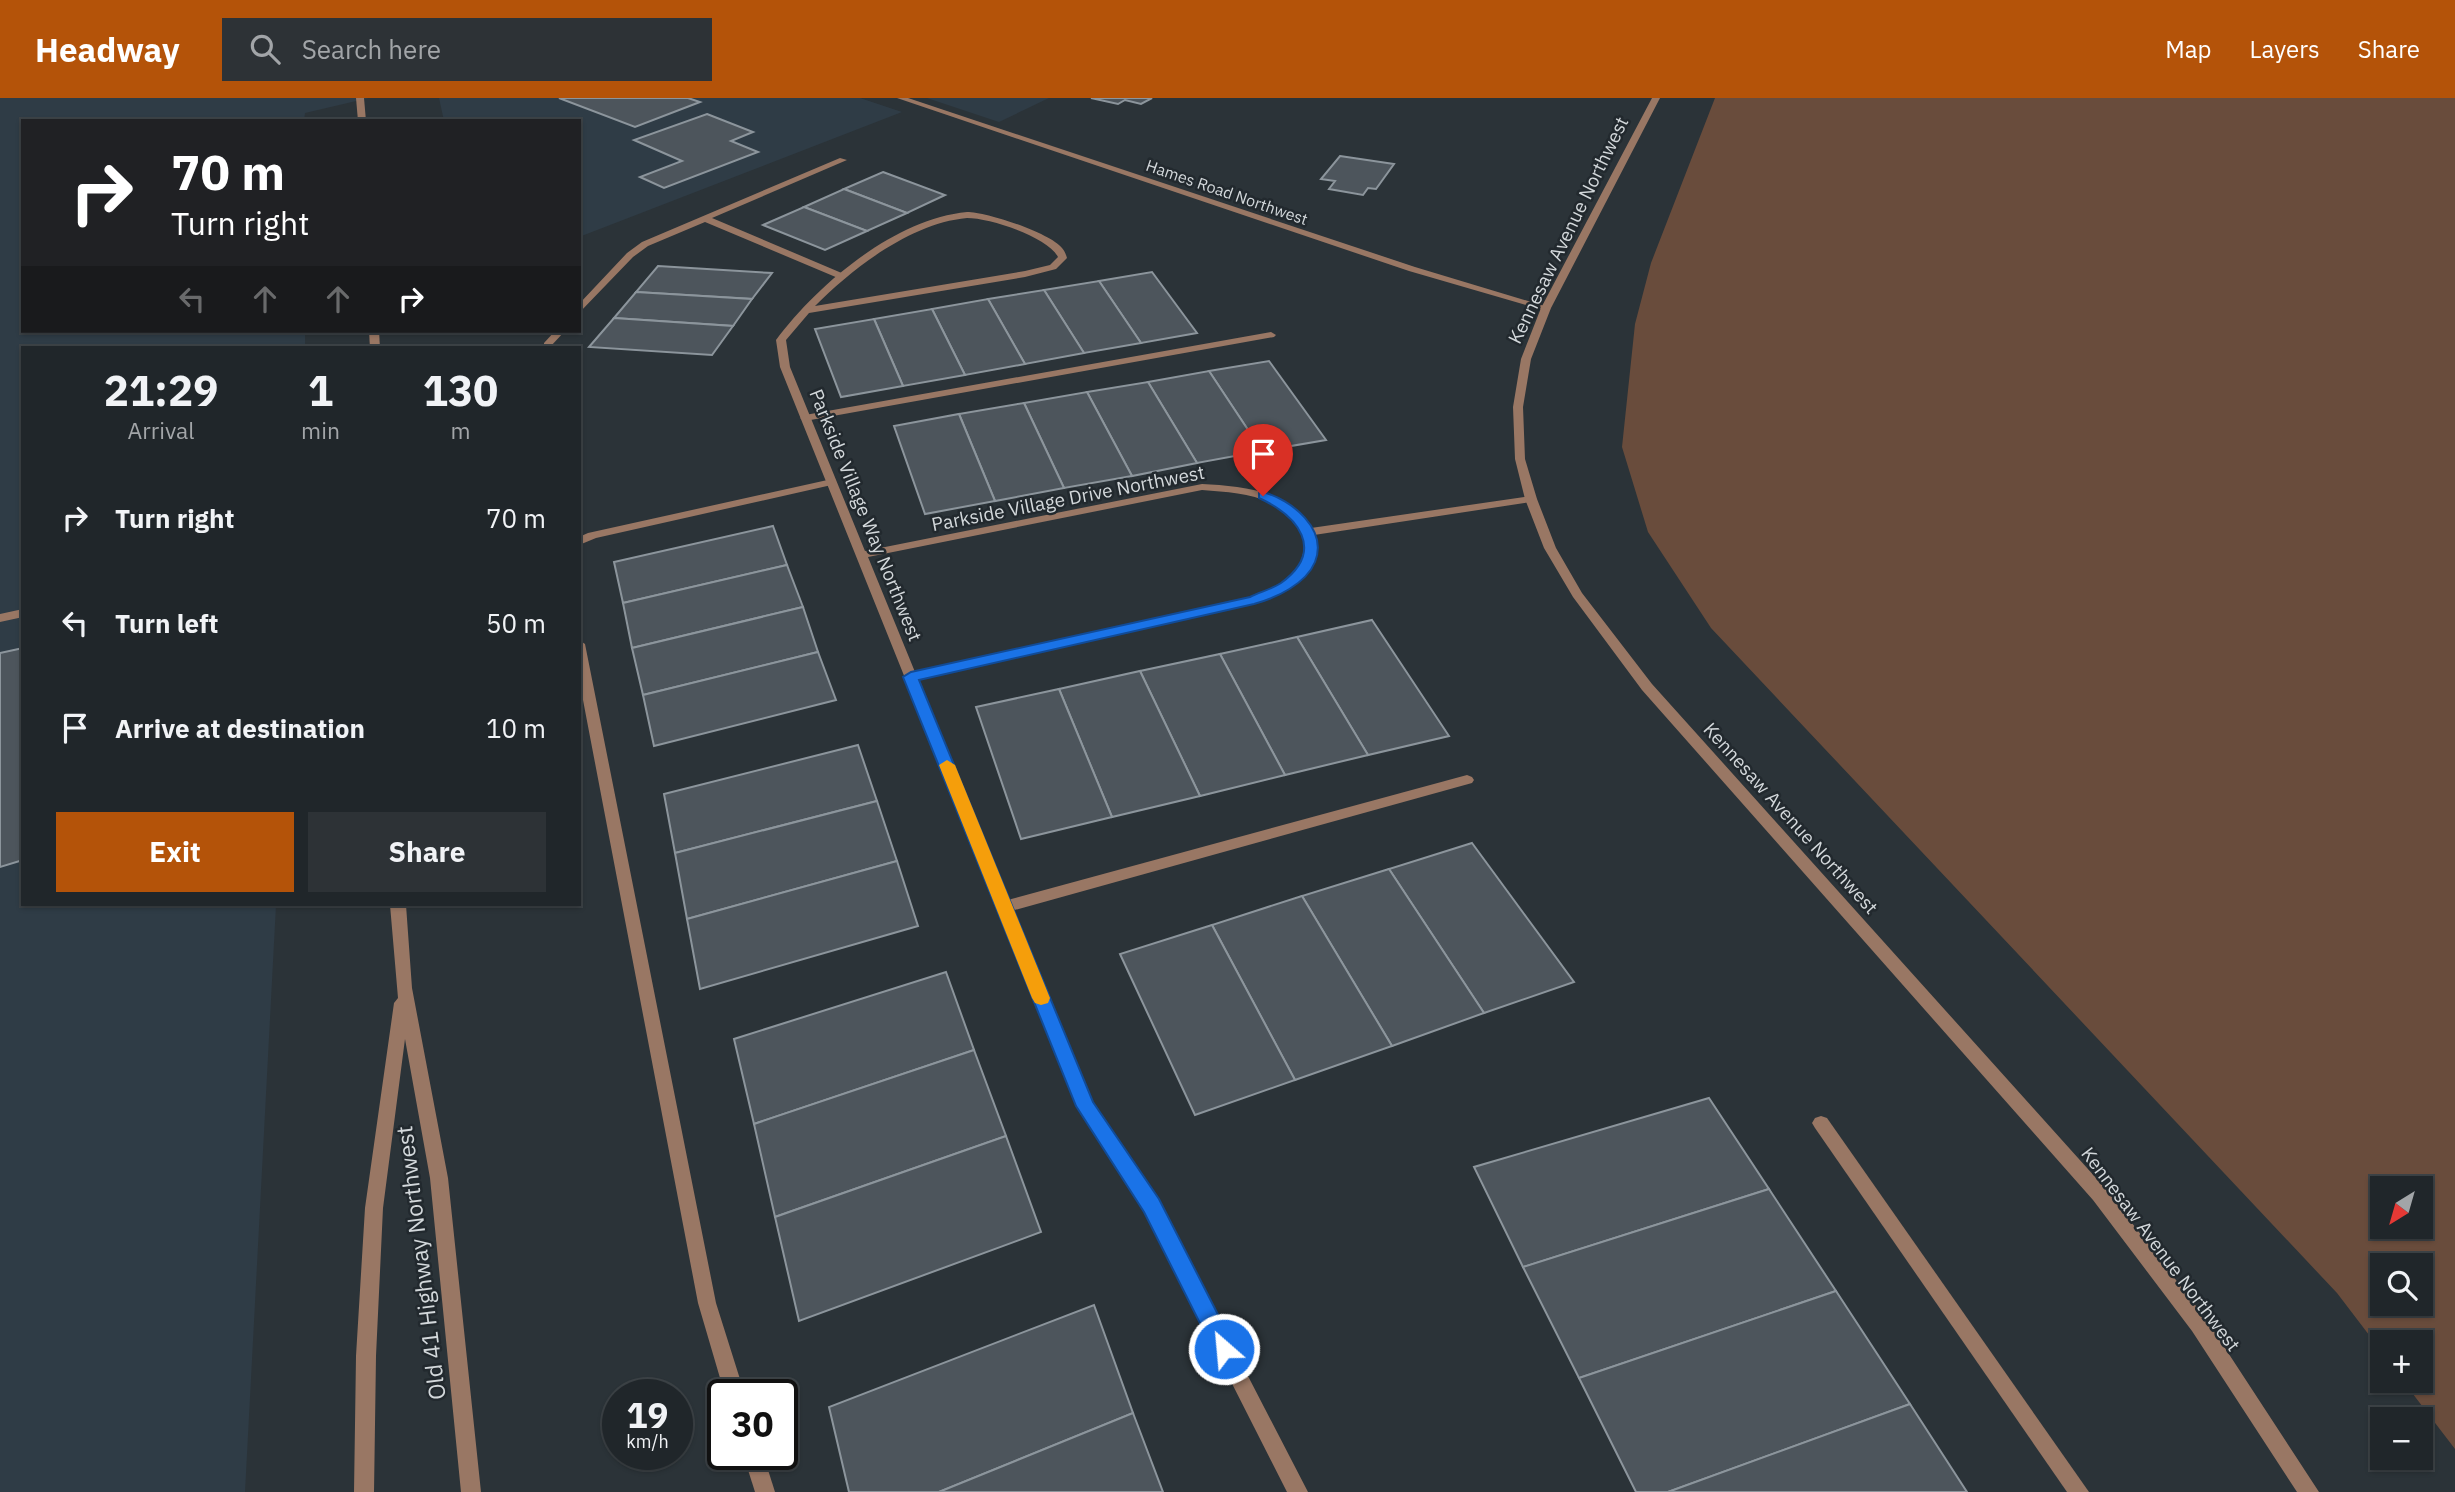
<!DOCTYPE html>
<html lang="en">
<head>
<meta charset="utf-8">
<style>
  body { margin:0; font-family:"IBM Plex Sans",sans-serif; background:#2d3236; color:#f1f3f6; height:100vh; display:flex; flex-direction:column; font-size:26px; white-space:nowrap }
  * { box-sizing:border-box; margin:0 }
  p { font-size:23px; color:#a2a5a8 }
  .icon { flex:none; width:38px; height:38px; fill:none; stroke:currentColor; stroke-width:2; stroke-linecap:round; stroke-linejoin:round }
  .map { position:relative; flex:1; overflow:hidden }
  .details { position:absolute; left:21px; top:248px; width:560px; height:560px; display:flex; flex-direction:column; background:#20262a; border-radius:0px; box-shadow:0 2px 5px #0004,0 0 0 2px #3d4347 }
  .details>* { flex:none }
  .hud { position:absolute; left:21px; top:21px; width:560px; height:214px; border-radius:0px; box-shadow:0 2px 5px #0004,0 0 0 2px #3d4347; background:#202124; color:#fff; overflow:hidden }
  .needle { width:46px; rotate:217deg }
  .buttons { position:absolute; left:2370px; top:1078px; display:grid; gap:14px }
  .buttons a { display:grid; place-items:center; width:63px; height:63px; border-radius:0px; background:#20262a; box-shadow:0 2px 5px #0004,0 0 0 2px #3d4347; font-size:35px }
  .speed { position:absolute; left:602px; top:1281px; display:flex; gap:14px; font-size:35px; font-weight:700; text-align:center }
  .speed>* { display:grid; place-content:center; width:91px; height:91px; border-radius:50%; background:#20262a; box-shadow:0 2px 5px #0004,0 0 0 2px #3d4347; line-height:1 }
  .speed small { font-size:18px; font-weight:400 }
  .speed .limit { border:4px solid #111; border-radius:10px; background:#fff; color:#111 }
  .pin { position:absolute; display:grid; place-items:center; width:60px; height:60px; color:#fff; margin:-72px -30px; border-radius:50% 50% 50% 0; rotate:-45deg; box-shadow:0 0 7px #0007 }
  .pin .icon { rotate:45deg }
  .me { position:absolute; width:77px; margin:-38px; rotate:333deg; stroke-linejoin:round; filter:drop-shadow(0 0 5px #0008) }
  .turn { display:flex; align-items:center; gap:24px; height:147px; padding:0 35px; font-size:32px }
  .turn .icon { width:91px; height:91px; stroke-width:2.5 }
  .turn b { display:block; font-size:49px; line-height:60px }
  .lanes { display:flex; align-items:center; height:66px; padding:0 35px; background:#0003; justify-content:center; gap:35px; direction:ltr }
  .lanes .off { opacity:.35 }
  .eta { display:flex; justify-content:space-evenly; align-items:center; height:119px; text-align:center }
  .eta b { font-size:42px; font-weight:700; line-height:49px }
  .action { display:flex; gap:14px; margin-top:auto; padding:14px 35px }
  .action a { flex:1; height:80px; border-radius:0px; background:#b45309; color:#fff; font-size:28px; font-weight:700; line-height:80px; text-align:center }
  .action a+a { background:#2d3236; color:#f1f3f6 }
  ul { padding:0; list-style:none }
  li { display:flex; align-items:center; gap:21px; height:105px; padding:0 35px }
  li div { flex:1 }
  li b { display:block; font-size:26px }
  li em { font-style:normal }
  header { display:flex; align-items:center; gap:42px; box-sizing:border-box; height:98px; padding:0 35px; background:#b45309; color:#fff }
  header strong { font-size:33px }
  nav { display:flex; gap:38px; margin-inline-start:auto; font-size:24px }
  .search { width:490px; height:63px; background:#2d3236; display:flex; align-items:center; gap:18px; box-sizing:border-box; padding:0 24px; border-radius:0px; color:#a2a5a8; font-size:26px }
  .map>svg:first-child { display:block }
  .built { fill:#2f3c46 }
  .green { fill:#694c3c; fill-rule:evenodd }
  .building { fill:#4d555c; stroke:#8c959c; stroke-width:2 }
  .lines { fill:none; stroke-linecap:round; stroke-linejoin:round }
  .service { fill:#997764; fill-rule:evenodd }
  .minor { fill:#997764; fill-rule:evenodd }
  .tertiary { fill:#997764; fill-rule:evenodd }
  .route { fill:#1a73e8; stroke:#114b97; stroke-width:2 }
  .slow { fill:#f59e0b }
  .labels { text-anchor:middle; dominant-baseline:central; stroke-width:5; stroke-linejoin:round; paint-order:stroke }
  .far-street-label { font-size:16px; fill:#d3d8db; stroke:#22292e }
  .street-label { font-size:19px; fill:#d3d8db; stroke:#22292e }
  .near-street-label { font-size:23px; fill:#d3d8db; stroke:#22292e }
</style>
</head>
<body>
<header>
<strong>Headway</strong>
<div class="search"><svg class="icon" aria-label="search" viewBox="0 0 24 24"><circle cx="10" cy="10" r="6"/><path d="M15 15l6 6"/></svg>Search here</div>
<nav><a>Map</a><a>Layers</a><a>Share</a></nav>
</header>
<div class="map">
<svg width="2455" height="1394" viewBox="0 0 2455 1394">
  <rect width="100%" height="100%" fill="#2b3338"/>
  <g class="built">
    <polygon points="0,0 369,0 305,15 304,23 23,23 23,233 305,233 305,250 23,250 23,807 276,807 245,1394 0,1394"/>
    <polygon points="439,0 860,0 902,14 579,139 579,23 444,23"/>
    <polygon points="927,0 1049,0 999,24"/>
  </g>
  <path class="green" d="M1715,0H2455V1351L2403,1283H2420V1244H2382V1254L2337,1195L1711,530L1648,434L1622,349L1635,226L1651,165ZM2382,1090H2420V1129H2382ZM2382,1167H2420V1206H2382Z"/>
  <g class="building">
    <polygon points="559,0 688,0 700,4 635,29"/>
    <polygon points="1091,0 1152,0 1141,6 1125,2 1118,6"/>
    <polygon points="707,16 753,34 731,43 758,54 664,90 640,79 682,63 634,42"/>
    <polygon points="1340,58 1394,66 1376,91 1368,90 1363,97 1329,91 1335,83 1321,81"/>
    <polygon points="883,74 945,97 907,115 844,91"/>
    <polygon points="844,91 907,115 867,133 804,109"/>
    <polygon points="804,109 867,133 825,152 763,127"/>
    <polygon points="658,168 772,175 752,201 636,194"/>
    <polygon points="1152,174 1197,235 1141,245 1099,183"/>
    <polygon points="1099,183 1141,245 1084,255 1044,192"/>
    <polygon points="1044,192 1084,255 1025,266 988,201"/>
    <polygon points="636,194 752,201 733,228 614,220"/>
    <polygon points="988,201 1025,266 965,277 932,211"/>
    <polygon points="932,211 965,277 903,288 874,221"/>
    <polygon points="614,220 733,228 712,257 589,249"/>
    <polygon points="874,221 903,288 841,299 815,231"/>
    <polygon points="1269,263 1326,342 1262,353 1209,273"/>
    <polygon points="1209,273 1262,353 1197,365 1148,284"/>
    <polygon points="1148,284 1197,365 1132,378 1087,294"/>
    <polygon points="1087,294 1132,378 1064,390 1024,305"/>
    <polygon points="1024,305 1064,390 995,403 959,316"/>
    <polygon points="959,316 995,403 925,416 894,328"/>
    <polygon points="773,428 787,467 623,505 614,464"/>
    <polygon points="787,467 803,509 632,550 623,505"/>
    <polygon points="803,509 818,554 643,597 632,550"/>
    <polygon points="1372,522 1449,638 1368,657 1297,539"/>
    <polygon points="1297,539 1368,657 1285,677 1220,556"/>
    <polygon points="23,550 23,762 0,769 0,555"/>
    <polygon points="818,554 836,602 654,648 643,597"/>
    <polygon points="1220,556 1285,677 1200,698 1140,573"/>
    <polygon points="1140,573 1200,698 1112,719 1059,591"/>
    <polygon points="1059,591 1112,719 1021,741 976,609"/>
    <polygon points="858,647 877,703 675,755 664,696"/>
    <polygon points="877,703 897,763 687,821 675,755"/>
    <polygon points="1472,745 1574,884 1484,915 1389,771"/>
    <polygon points="897,763 918,828 700,891 687,821"/>
    <polygon points="1389,771 1484,915 1392,948 1302,798"/>
    <polygon points="1302,798 1392,948 1295,982 1212,827"/>
    <polygon points="1212,827 1295,982 1195,1017 1120,856"/>
    <polygon points="946,874 974,952 754,1026 734,941"/>
    <polygon points="974,952 1006,1038 775,1119 754,1026"/>
    <polygon points="1709,1000 1769,1091 1523,1169 1474,1069"/>
    <polygon points="1006,1038 1041,1134 799,1223 775,1119"/>
    <polygon points="1769,1091 1836,1193 1579,1280 1523,1169"/>
    <polygon points="1836,1193 1910,1306 1668,1394 1636,1394 1579,1280"/>
    <polygon points="1094,1207 1133,1315 939,1394 849,1394 829,1309"/>
    <polygon points="1910,1306 1967,1394 1668,1394"/>
    <polygon points="1133,1315 1163,1394 939,1394"/>
  </g>
  <g class="lines">
    <g class="service">
      <polygon points="840,60 847,62 712,120 844,176 844,180 838,180 705,124 648,148 633,159 579,215 579,206 627,155 642,144"/>
      <polygon points="555,233 565,233 550,249 544,249 544,245"/>
      <polygon points="1271,234 1276,237 1274,239 805,323 800,320 805,317"/>
      <polygon points="832,381 836,382 836,386 596,440 579,447 579,439 588,435"/>
      <polygon points="23,511 23,519 0,524 0,516"/>
      <polygon points="579,542 585,546 716,1205 745,1297 725,1297 698,1205 579,581"/>
      <polygon points="1467,677 1472,679 1474,682 1472,685 1004,815 999,813 996,809 999,805 1004,803"/>
      <polygon points="1821,1018 1827,1020 2089,1394 2067,1394 1815,1030 1812,1025 1815,1020"/>
      <polygon points="743,1356 763,1356 775,1394 755,1394"/>
    </g>
    <g class="minor">
      <polygon points="897,0 908,0 1415,169 1551,210 1543,212 1409,173"/>
      <path d="M967,114C987,114 1050,135 1062,150C1065,153 1066,157 1067,160L1056,171L1025,179L809,215L786,242L790,269L865,453L1202,386C1241,388 1290,392 1311,430L1531,398L1537,401L1531,404L1314,437C1321,476 1288,496 1254,506L918,582L1092,1004L1157,1102L1308,1394H1287L1145,1114L1077,1008L780,269L776,242C817,187 894,121 967,114ZM967,120C990,120 1048,139 1058,159L1050,167L1025,173L815,208C853,170 911,125 967,120ZM1202,392C1226,394 1250,395 1271,405C1309,424 1316,461 1281,486C1272,493 1261,495 1251,499L915,574L868,459Z"/>
    </g>
    <g class="tertiary">
      <polygon points="356,0 364,0 366,23 358,23"/>
      <polygon points="1652,0 1660,0 1551,210 1531,261 1523,309 1525,361 1537,401 1556,450 1582,495 1652,586 2105,1090 2206,1221 2319,1394 2297,1394 2192,1233 2093,1102 1642,592 1573,499 1544,450 1525,401 1515,361 1513,309 1521,261 1541,210"/>
      <polygon points="369,233 379,233 380,250 370,250"/>
      <polygon points="390,807 406,807 412,890 448,1080 481,1394 461,1394 430,1080 405,941 383,1110 376,1258 374,1394 354,1394 356,1258 365,1110 394,905 398,900"/>
    </g>
  </g>
  <path class="route" d="M1263,394C1292,402 1328,431 1315,464C1306,486 1276,500 1254,506L919,582L1093,1004L1159,1101L1232,1244L1235,1251L1232,1259L1224,1262L1217,1259L1144,1114L1076,1008L903,579L911,574L1250,499C1260,494 1272,491 1281,485C1326,452 1298,418 1259,400V395Z"/>
  <polygon class="slow" points="947,662 955,667 1050,900 1048,905 1041,907 1035,905 1032,900 939,667"/>
  <g class="labels">
    <g class="far-street-label">
      <text transform="translate(1227 94) rotate(19)">Hames Road Northwest</text>
    </g>
    <g class="street-label">
      <text transform="translate(1568 132) rotate(-64)">Kennesaw Avenue Northwest</text>
      <text transform="translate(1068 400) rotate(-11)">Parkside Village Drive Northwest</text>
      <text transform="translate(866 417) rotate(68)">Parkside Village Way Northwest</text>
      <text transform="translate(1791 720) rotate(48)">Kennesaw Avenue Northwest</text>
      <text transform="translate(2161 1151) rotate(53)">Kennesaw Avenue Northwest</text>
    </g>
    <g class="near-street-label">
      <text transform="translate(420 1165) rotate(-97)">Old 41 Highway Northwest</text>
    </g>
  </g>
</svg>
<div class="buttons">
<a><svg class="needle" viewBox="-14 -14 28 28"><path d="M0-13l5 13h-10z" fill="#e53935"/><path d="M0 13l5-13h-10z" fill="#a2a5a8"/></svg></a>
<a><svg class="icon" aria-label="search" viewBox="0 0 24 24"><circle cx="10" cy="10" r="6"/><path d="M15 15l6 6"/></svg></a>
<a>+</a>
<a>−</a>
</div>
<div class="speed"><div>19<small>km/h</small></div><div class="limit">30</div></div>
<div class="pin" style="left:1263px;top:398px;background:#d93025"><svg class="icon" aria-label="arrive" viewBox="0 0 24 24"><path d="M6 21V4h12l-3 4 3 4H6"/></svg></div>
<svg class="me" style="left:1224px;top:1251px" viewBox="-20 -20 40 40"><circle r="17" fill="#1a73e8" stroke="#fff" stroke-width="3"/><path d="M0-11L8 9 0 5-8 9z" fill="#fff"/></svg>
<div class="hud">
<div class="turn"><svg class="icon" aria-label="right" viewBox="0 0 24 24"><path d="M7 20v-9h11M14 6l5 5-5 5"/></svg><div><b>70 m</b>Turn right</div></div>
<div class="lanes"><svg class="icon off" aria-label="left" viewBox="0 0 24 24"><path d="M17 20v-9H6M10 6l-5 5 5 5"/></svg><svg class="icon off" aria-label="ahead" viewBox="0 0 24 24"><path d="M12 20V5M6 11l6-6 6 6"/></svg><svg class="icon off" aria-label="ahead" viewBox="0 0 24 24"><path d="M12 20V5M6 11l6-6 6 6"/></svg><svg class="icon" aria-label="right" viewBox="0 0 24 24"><path d="M7 20v-9h11M14 6l5 5-5 5"/></svg></div>
</div>
<section class="details">
<div class="eta">
<div><b>21:29</b><p>Arrival</p></div>
<div><b>1</b><p>min</p></div>
<div><b>130</b><p>m</p></div>
</div>
<ul>
<li><svg class="icon" aria-label="right" viewBox="0 0 24 24"><path d="M7 20v-9h11M14 6l5 5-5 5"/></svg><div><b>Turn right</b></div><em>70 m</em></li>
<li><svg class="icon" aria-label="left" viewBox="0 0 24 24"><path d="M17 20v-9H6M10 6l-5 5 5 5"/></svg><div><b>Turn left</b></div><em>50 m</em></li>
<li><svg class="icon" aria-label="arrive" viewBox="0 0 24 24"><path d="M6 21V4h12l-3 4 3 4H6"/></svg><div><b>Arrive at destination</b></div><em>10 m</em></li>
</ul>
<div class="action"><a>Exit</a><a>Share</a></div>
</section>
</div>
</body>
</html>
